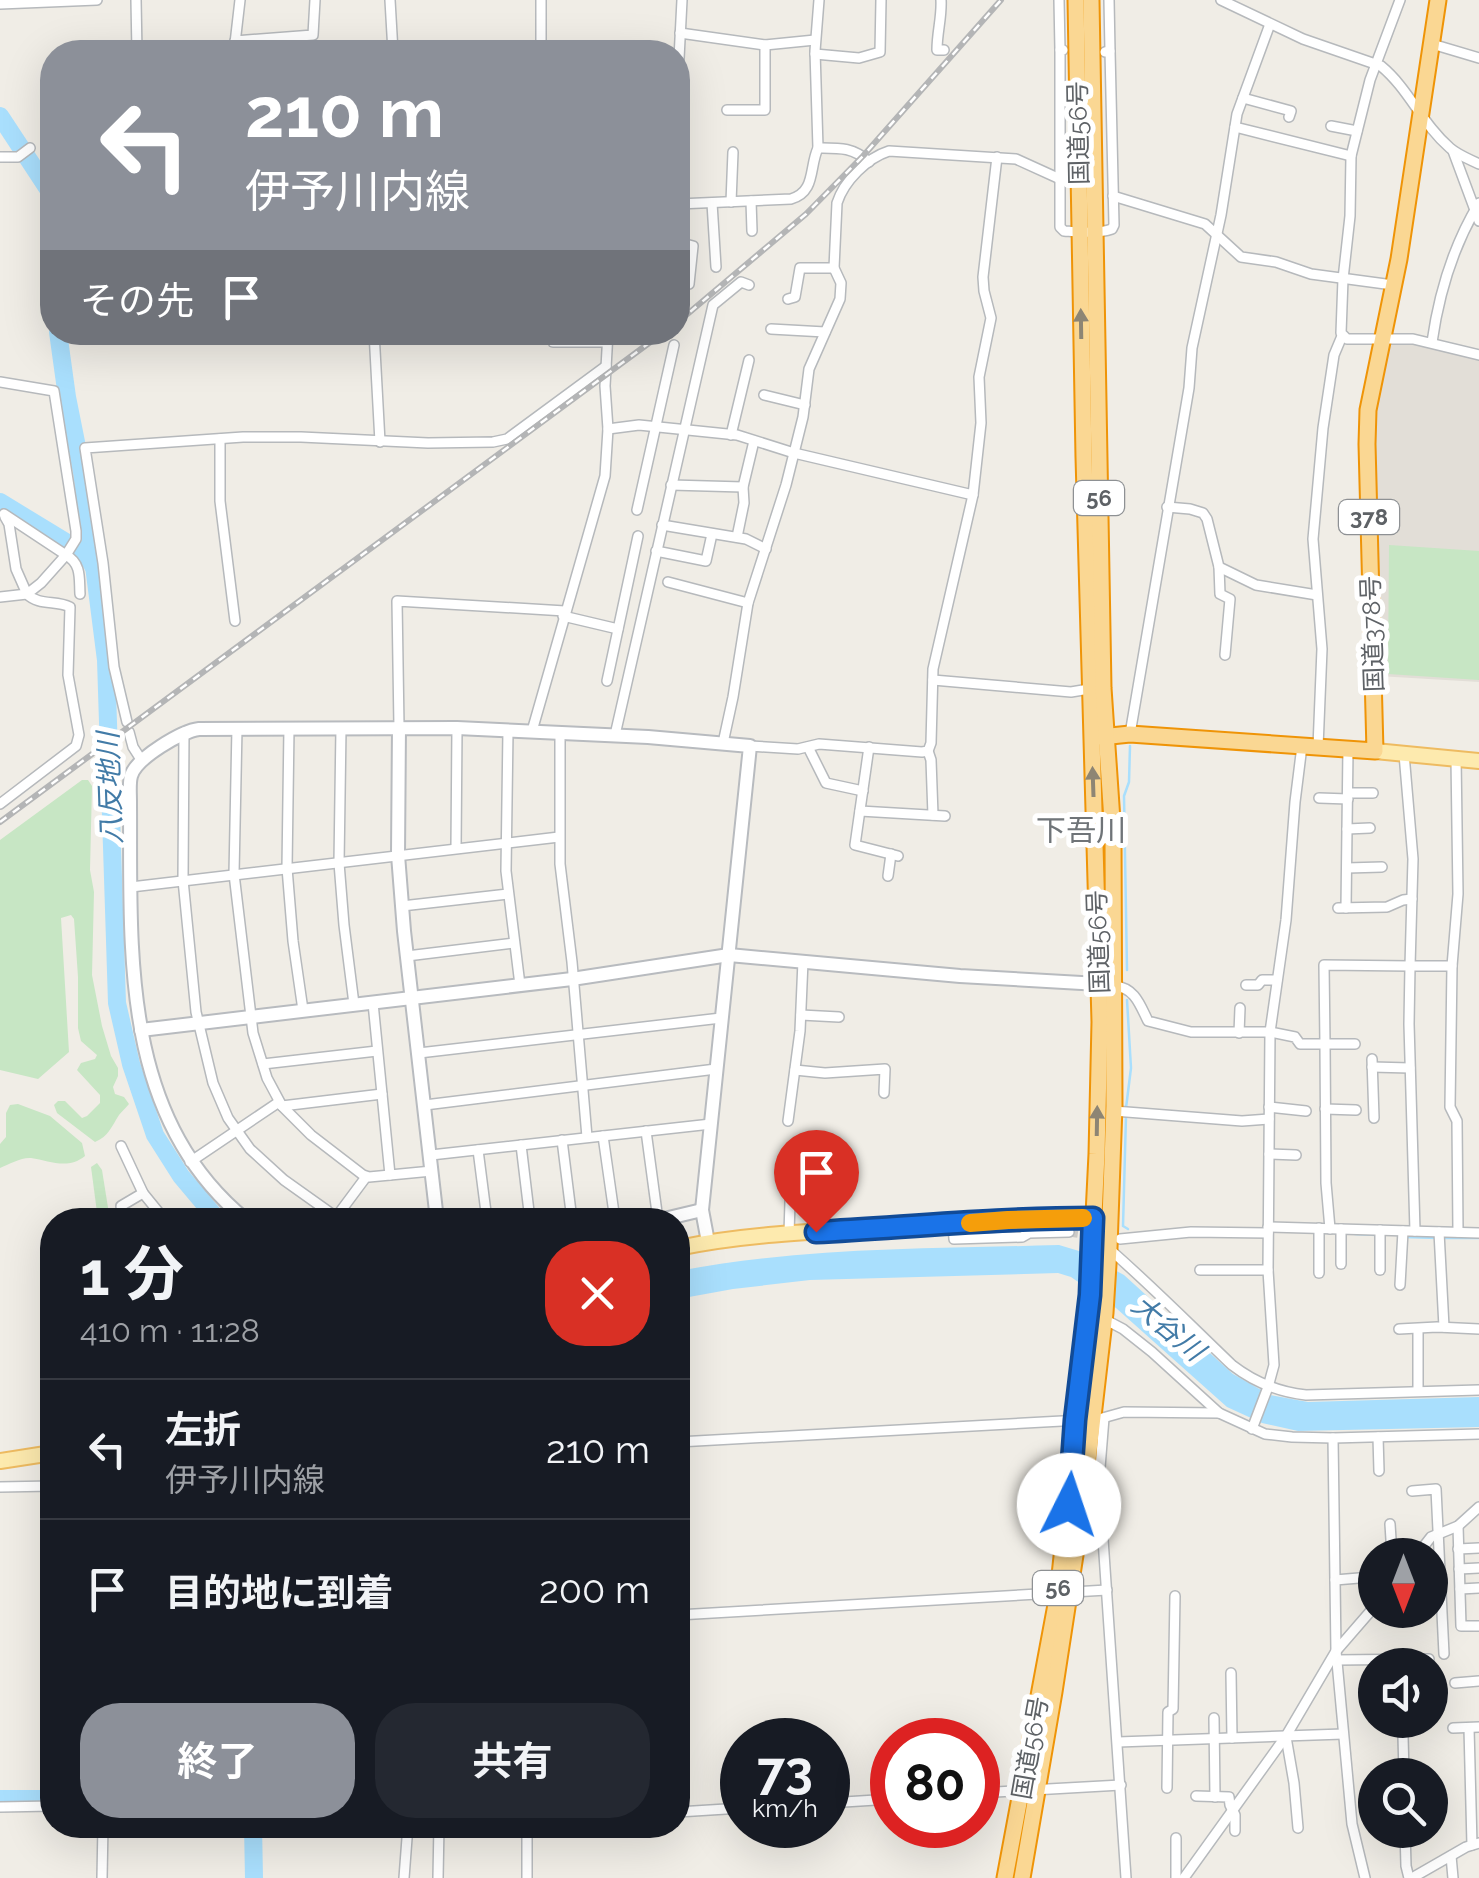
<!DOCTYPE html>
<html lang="ja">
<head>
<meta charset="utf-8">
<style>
  body { margin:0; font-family:Raleway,"Noto Sans JP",sans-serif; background:#242831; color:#f1f3f6; height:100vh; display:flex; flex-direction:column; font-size:38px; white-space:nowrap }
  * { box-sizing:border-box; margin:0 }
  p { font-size:32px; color:#9ea1a6 }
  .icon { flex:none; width:55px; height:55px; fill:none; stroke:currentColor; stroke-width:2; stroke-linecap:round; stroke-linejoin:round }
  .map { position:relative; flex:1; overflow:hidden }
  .panel { position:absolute; left:40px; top:1208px; width:650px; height:630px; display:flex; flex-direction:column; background:#171b24; border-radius:40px; box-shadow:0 10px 40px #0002 }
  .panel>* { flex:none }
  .banner { position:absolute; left:40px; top:40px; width:650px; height:305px; border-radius:40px; box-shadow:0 10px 40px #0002; background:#8c9099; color:#fff; overflow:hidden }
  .needle { width:65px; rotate:180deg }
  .controls { position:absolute; left:1358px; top:1538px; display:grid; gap:20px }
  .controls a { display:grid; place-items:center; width:90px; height:90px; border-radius:50%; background:#171b24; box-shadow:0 10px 40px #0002; font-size:50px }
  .speed { position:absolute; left:720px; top:1718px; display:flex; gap:20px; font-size:50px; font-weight:700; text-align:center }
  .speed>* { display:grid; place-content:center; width:130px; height:130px; border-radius:50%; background:#171b24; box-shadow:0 10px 40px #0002; line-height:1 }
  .speed small { font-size:25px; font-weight:400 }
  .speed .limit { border:15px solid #d22; background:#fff; color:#111 }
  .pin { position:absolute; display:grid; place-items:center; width:85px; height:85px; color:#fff; margin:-102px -42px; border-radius:50% 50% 50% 0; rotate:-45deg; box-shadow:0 0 10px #0007 }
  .pin .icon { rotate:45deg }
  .me { position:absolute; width:110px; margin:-55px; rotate:4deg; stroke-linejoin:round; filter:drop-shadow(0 0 8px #0008) }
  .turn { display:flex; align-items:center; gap:35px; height:210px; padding:0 40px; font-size:45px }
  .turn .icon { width:130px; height:130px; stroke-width:2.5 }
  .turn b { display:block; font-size:70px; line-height:85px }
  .then { display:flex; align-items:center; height:95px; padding:0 40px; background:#0003; gap:20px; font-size:38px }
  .round { display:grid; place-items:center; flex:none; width:105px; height:105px; border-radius:40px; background:#242831 }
  .summary { display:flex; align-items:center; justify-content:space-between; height:170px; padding:0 40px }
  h1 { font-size:60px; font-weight:700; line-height:75px }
  .button { display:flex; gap:20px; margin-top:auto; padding:20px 40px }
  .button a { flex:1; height:115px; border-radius:40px; background:#8c9099; color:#fff; font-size:40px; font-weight:700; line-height:115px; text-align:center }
  .button a+a { background:#242831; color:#f1f3f6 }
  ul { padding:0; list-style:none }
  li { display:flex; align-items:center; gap:30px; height:140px; padding:0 40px; border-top:2px solid #363941 }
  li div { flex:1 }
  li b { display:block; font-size:38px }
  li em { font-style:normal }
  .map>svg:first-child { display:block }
  .education { fill:#e2ded7 }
  .green { fill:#c7e6c4 }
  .water { fill:#a9dffd }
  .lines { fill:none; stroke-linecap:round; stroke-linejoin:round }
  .stream { stroke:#a9dffd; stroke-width:2.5 }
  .river { stroke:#a9dffd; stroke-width:18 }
  .street-tunnel { stroke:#cccac6; stroke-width:9; stroke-dasharray:9 4.5; stroke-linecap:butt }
  .street-casing { stroke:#b6b9bc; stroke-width:12 }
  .secondary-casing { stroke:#b8bbbf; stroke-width:16 }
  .primary-casing { stroke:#eebb61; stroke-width:18 }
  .highway-casing { stroke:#ef9407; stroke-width:19 }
  .street { stroke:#fff; stroke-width:9 }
  .secondary { stroke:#fff; stroke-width:12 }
  .primary { stroke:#fdeaae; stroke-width:14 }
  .highway { stroke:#fad793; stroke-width:15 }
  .rail-casing { stroke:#b4b5b6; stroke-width:6 }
  .rail { stroke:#fff; stroke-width:2.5; stroke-dasharray:8; stroke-linecap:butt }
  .oneway { fill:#8d8574 }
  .route-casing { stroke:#114b97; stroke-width:25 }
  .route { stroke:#1a73e8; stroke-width:18 }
  .slow { stroke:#f59e0b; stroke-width:18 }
  .labels { text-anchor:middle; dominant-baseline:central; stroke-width:10; stroke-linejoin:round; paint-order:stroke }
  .shield { fill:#fff; stroke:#8e9194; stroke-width:2.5 }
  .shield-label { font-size:22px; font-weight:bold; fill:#5e6266 }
  .street-label { font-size:25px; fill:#5e6266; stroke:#fff }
  .water-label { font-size:28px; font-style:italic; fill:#427ba7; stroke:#fff }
  .quarter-label { font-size:30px; fill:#6f7478; stroke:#fff }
</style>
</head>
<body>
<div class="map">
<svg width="1479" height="1878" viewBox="0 0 1479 1878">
  <rect width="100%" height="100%" fill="#f0ede6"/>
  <polygon class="education" points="1390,342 1416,343 1479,360 1479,682 1378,676 1372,443 1376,397"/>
  <g class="green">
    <polygon points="1389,545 1479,551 1479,680 1388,674"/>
    <path d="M82,780H88L92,786L90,870L94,892L92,975L102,1026L111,1056L118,1068V1076L113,1087L115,1094L124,1097L129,1104C126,1108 122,1111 119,1115C112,1126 108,1137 95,1142L57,1113L54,1105L58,1101H65L82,1118L87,1116L100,1103V1095L77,1070L81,1063L95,1059L97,1055L81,1041L78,1028V977L74,919L71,915L61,918L69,1052L38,1079L0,1070V840Z"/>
    <path d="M18,1104L50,1116L82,1143L85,1156C68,1170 50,1161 31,1158C22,1157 9,1164 0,1168V1144L6,1137V1113L10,1105Z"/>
    <polygon points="97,1163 102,1170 110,1220 98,1220 91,1167"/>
  </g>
  <path class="water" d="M1059,1245L1079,1251L1124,1275L1233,1374L1270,1395L1308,1402L1479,1397V1427L1298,1431L1262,1423L1227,1407L1116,1308L1071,1277L1058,1273L810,1280L733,1289L678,1299V1271C803,1247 932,1249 1059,1245Z"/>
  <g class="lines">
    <g class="stream">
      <polyline points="1127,970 1124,796 1129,782 1130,746"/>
      <polyline points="1126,1108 1131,1068 1127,1000"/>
      <polyline points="1126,1116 1123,1226 1128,1229"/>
      <polyline points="1355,1234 1377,1235"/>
      <polyline points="1405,1237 1437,1238"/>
      <polyline points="1445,1238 1479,1238"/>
    </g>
    <g class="river">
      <polyline points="0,116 52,195"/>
      <polyline points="58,332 67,397 82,472 106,660 117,1003 131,1064 155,1135 181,1176 218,1220"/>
      <polyline points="0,502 87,555 93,566"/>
      <polyline points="0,1799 52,1799"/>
      <polyline points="253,1825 254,1878"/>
    </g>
    <polyline class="street-tunnel" points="1069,1232 1096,1236"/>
    <defs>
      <g id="street">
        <polyline points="136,0 137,52"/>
        <polyline points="390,0 393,52"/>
        <polyline points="541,0 541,52"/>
        <path d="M941,0C942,17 937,32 937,50H944"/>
        <polyline points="1059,0 1060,50"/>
        <polyline points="1109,0 1110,51"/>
        <path d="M1221,0L1303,39L1381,66C1409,89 1422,124 1450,148C1458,155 1469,159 1479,164"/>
        <polyline points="1400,0 1370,80 1351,156 1350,216 1343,279 1341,333 1347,339 1413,339 1479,355"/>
        <polyline points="0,4 97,0"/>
        <polyline points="680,33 765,45 815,40"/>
        <polyline points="235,41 313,35 315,0"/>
        <polyline points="1432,44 1479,58"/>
        <path d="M1063,50H1060V227L1064,231C1079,232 1097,234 1112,229L1114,225L1110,51L1105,52"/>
        <polyline points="234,52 240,0"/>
        <polyline points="815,54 859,58 880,52 881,0"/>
        <polyline points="678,78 682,0"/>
        <polyline points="1243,98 1291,111 1289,117"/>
        <polyline points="727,110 765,110 765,45"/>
        <polyline points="1331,126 1357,131"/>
        <polyline points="1235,127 1351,156"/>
        <path d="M818,148C839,148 853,147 869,162"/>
        <polyline points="1453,151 1479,221"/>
        <polyline points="0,157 18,157 30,148"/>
        <polyline points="48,174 52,170"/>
        <polyline points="1113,196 1205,224 1241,257 1276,262 1311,274 1393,285"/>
        <polyline points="751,201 752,231"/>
        <polyline points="731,202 733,152"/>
        <polyline points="712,203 716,267"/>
        <path d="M678,204L791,199C816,192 809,167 818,148L815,51L819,0"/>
        <polyline points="678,242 693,246 689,284 678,283"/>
        <polyline points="788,299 795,297 800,268 834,268"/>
        <polyline points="771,329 825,332"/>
        <polyline points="374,332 380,442"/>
        <polyline points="553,342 607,342"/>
        <path d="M1432,342C1439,293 1453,246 1479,203"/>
        <path d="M0,382L54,391L76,531V539L66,555C82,564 79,579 80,594"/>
        <polyline points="764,395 805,405"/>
        <polyline points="608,429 639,425 737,435 794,453 973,495"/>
        <polyline points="731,435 749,360"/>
        <polyline points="220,439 220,501 235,621"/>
        <polyline points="671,485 743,487"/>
        <polyline points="1167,507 1190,509 1203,513 1207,519 1219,567 1256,585 1317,595"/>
        <polyline points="637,510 674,345"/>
        <polyline points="662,525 746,539 766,549"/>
        <polyline points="737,537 744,503 743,487 754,441"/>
        <polyline points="656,551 706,561 712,534"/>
        <polyline points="1219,567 1220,594 1230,599 1225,655"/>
        <polyline points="668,582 748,603"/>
        <polyline points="0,597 27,594 16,569 9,524 5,517"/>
        <polyline points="563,616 618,629"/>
        <polyline points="933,680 1071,692 1095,688"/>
        <polyline points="607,681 638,536"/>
        <polyline points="127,722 114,667 103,563 85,448 243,437 301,437 428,443 493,442 507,439 606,366"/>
        <polyline points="399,727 397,601 565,611"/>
        <polyline points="237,728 234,874 253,1033 267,1078 282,1106 311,1135 363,1175 369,1177 432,1171"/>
        <polyline points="289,728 287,868 293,941 303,1010"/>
        <polyline points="341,728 339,863 344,925 354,1004"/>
        <polyline points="508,731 506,871 520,985"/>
        <polyline points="532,731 605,476 608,429 605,386 608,332"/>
        <polyline points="129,732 133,747 142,761"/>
        <polyline points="184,732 183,880 196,1012 213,1083 228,1118 250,1149 284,1180 336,1217"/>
        <polyline points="560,732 560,864 572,962 587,1137"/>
        <polyline points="1130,734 1189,388 1192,348 1221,215 1237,114 1270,24"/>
        <polyline points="615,735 713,305 741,282 749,285"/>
        <path d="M723,743L733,697L748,603L786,485L803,417L809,369L840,299L841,283L834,268L837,203C844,181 867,158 889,151L1016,159L1060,179"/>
        <polyline points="750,746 798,749 819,744 922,752 928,751 931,743 933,669 973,495 981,423 979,377 991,318 984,291 983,277 997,157"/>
        <polyline points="808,747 826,783 863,791"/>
        <polyline points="869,747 855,845 898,856"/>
        <polyline points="1318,747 1322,649 1313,539 1323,428 1334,355 1342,336"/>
        <polyline points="928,751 931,760 933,815"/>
        <polyline points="1456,758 1458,894 1452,966 1450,1107 1457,1121 1458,1232"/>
        <polyline points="1348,793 1373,793"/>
        <polyline points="1319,798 1348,799"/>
        <path d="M0,804L76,746L79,735L68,675L70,607C56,600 39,606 27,594L41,583L66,555L4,514"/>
        <polyline points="860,811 945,816"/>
        <polyline points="1347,829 1370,828"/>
        <polyline points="456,848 457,728"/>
        <polyline points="1347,868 1382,867"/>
        <polyline points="888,876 891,854"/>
        <polyline points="131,887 559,837"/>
        <polyline points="402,906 508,894"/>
        <polyline points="1338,908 1387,907 1403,900 1412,899"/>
        <polyline points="1346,908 1348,749"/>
        <polyline points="407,956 514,943"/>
        <polyline points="1246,985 1258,985 1262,980 1277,980"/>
        <path d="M1115,986C1135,988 1140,1005 1148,1021L1191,1032H1270L1295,1037L1300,1044H1325L1324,965L1410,966L1413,859L1404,754"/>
        <polyline points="373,1003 390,1175"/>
        <polyline points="801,1015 839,1017"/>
        <polyline points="1239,1033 1240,1008"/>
        <polyline points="419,1053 721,1018"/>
        <polyline points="1372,1059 1374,1118"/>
        <polyline points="263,1064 377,1051"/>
        <polyline points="1372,1067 1410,1068"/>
        <polyline points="795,1070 825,1073 885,1069 884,1093"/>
        <polyline points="425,1105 716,1069"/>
        <polyline points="282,1106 382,1094"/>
        <polyline points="1269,1107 1306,1111"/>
        <polyline points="1325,1109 1356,1110"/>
        <polyline points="1114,1111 1242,1121 1269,1119"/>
        <polyline points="788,1121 800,1031 803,961"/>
        <polyline points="646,1131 658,1220"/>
        <polyline points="603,1136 615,1220"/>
        <polyline points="562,1140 572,1220"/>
        <polyline points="521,1145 530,1220"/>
        <polyline points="121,1146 143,1193 165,1220"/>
        <polyline points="478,1150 487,1220"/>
        <polyline points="1269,1154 1296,1155"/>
        <polyline points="431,1155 711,1124"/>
        <polyline points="190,1162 279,1102"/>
        <polyline points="780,1172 791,1172 789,1233"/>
        <polyline points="123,1220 121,1206 143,1193"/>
        <polyline points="334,1220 366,1177"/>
        <polyline points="389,1220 436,1215"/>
        <polyline points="953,1225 954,1239 1022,1237 1029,1233 1069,1232"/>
        <polyline points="1268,1227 1479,1233"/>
        <polyline points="1330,1229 1326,1183 1325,1044 1355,1044"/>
        <polyline points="1415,1231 1409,1024 1410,966 1452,966"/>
        <polyline points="1439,1232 1444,1327"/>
        <path d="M1092,1234C1141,1275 1186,1321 1232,1365C1254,1382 1278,1392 1306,1395L1479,1390"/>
        <polyline points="1120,1239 1191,1232 1268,1233"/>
        <polyline points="1341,1264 1341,1229"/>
        <polyline points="1200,1270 1268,1270"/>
        <polyline points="1380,1270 1380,1230"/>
        <polyline points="1319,1273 1319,1228"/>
        <polyline points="1400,1285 1403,1231"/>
        <polyline points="1104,1319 1123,1329 1152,1352 1219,1413 1265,1434 1292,1437 1333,1438 1479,1434"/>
        <polyline points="1399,1329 1437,1327 1479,1329"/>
        <polyline points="1418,1391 1418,1329"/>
        <polyline points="1104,1418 1099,1480 1126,1878"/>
        <polyline points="1252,1429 1268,1387 1274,1365 1268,1270 1270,1032 1286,920 1295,802 1302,746"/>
        <polyline points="1378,1437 1379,1471"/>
        <polyline points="1333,1438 1336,1651 1352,1824 1365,1878"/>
        <polyline points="678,1442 1099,1419 1124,1412 1219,1413"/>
        <polyline points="0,1487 52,1486"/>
        <polyline points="1412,1491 1436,1489 1444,1654"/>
        <polyline points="1390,1524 1392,1555"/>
        <polyline points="1458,1526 1461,1626 1479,1626"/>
        <polyline points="1458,1549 1479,1548"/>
        <polyline points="1417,1555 1431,1537 1458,1526 1479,1507"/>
        <polyline points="1459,1569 1479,1568"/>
        <polyline points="1335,1580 1359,1578"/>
        <polyline points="1460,1589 1479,1588"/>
        <polyline points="678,1615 1107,1590"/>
        <polyline points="1337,1660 1429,1659"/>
        <polyline points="1231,1673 1232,1738"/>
        <polyline points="1455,1683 1479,1681"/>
        <polyline points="1214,1718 1215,1797"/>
        <polyline points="1453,1728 1479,1727"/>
        <polyline points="1469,1728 1472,1845"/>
        <polyline points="1403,1736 1404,1775"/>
        <polyline points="1286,1737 1294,1783 1298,1828"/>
        <polyline points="1118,1742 1343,1734"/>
        <polyline points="1167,1788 1168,1712 1173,1709 1175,1596"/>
        <polyline points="978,1793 1121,1785"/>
        <polyline points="1196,1796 1229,1797 1230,1805 1235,1815 1235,1831"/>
        <polyline points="828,1803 892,1799"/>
        <polyline points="0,1807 52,1806"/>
        <polyline points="678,1812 742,1808"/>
        <polyline points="527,1825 527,1878"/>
        <polyline points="1405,1830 1406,1866 1409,1878"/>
        <polyline points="1176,1838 1176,1878"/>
        <polyline points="1451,1856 1453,1878"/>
        <polyline points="102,1878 103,1825"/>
        <polyline points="404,1878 408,1825"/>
        <polyline points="438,1878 439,1825"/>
        <polyline points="1184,1878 1286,1736 1336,1651 1375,1606"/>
        <polyline points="1412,1878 1466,1847 1479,1843"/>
      </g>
      <g id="secondary">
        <polyline points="399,727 398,855 404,931 437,1220"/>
        <polyline points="141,1030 572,979 729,955 960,976 1099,984"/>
        <path d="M246,1220C119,1116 131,950 130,801C130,793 129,783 131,776C136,758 182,731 199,729L457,728L648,737L750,746L702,1210L708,1242"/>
        <polyline points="660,1220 702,1210"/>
      </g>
      <g id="primary">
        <polyline points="1375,751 1479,761"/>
        <path d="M678,1248C755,1232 835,1231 913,1227C977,1224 1040,1218 1104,1219"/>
        <polyline points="0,1461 52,1453"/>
      </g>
      <g id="highway">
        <polyline points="1101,737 1130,734 1375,751 1367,444 1368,410 1399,259 1438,0"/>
        <polyline points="1005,1878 1058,1594 1090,1295 1097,1154 1100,1022 1084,457 1076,0"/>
        <polyline points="1022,1878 1054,1692 1083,1503 1105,1313 1109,1248 1114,1106 1113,835 1103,688 1091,0"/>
      </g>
    </defs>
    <use href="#street" class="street-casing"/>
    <use href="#secondary" class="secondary-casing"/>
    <use href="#primary" class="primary-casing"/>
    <use href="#highway" class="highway-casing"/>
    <use href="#street" class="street"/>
    <use href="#secondary" class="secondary"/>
    <use href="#primary" class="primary"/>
    <use href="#highway" class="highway"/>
    <defs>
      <g id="rail">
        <polyline points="678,322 806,214 863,156 1001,0"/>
        <polyline points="0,822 664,332"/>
      </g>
    </defs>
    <use href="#rail" class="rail-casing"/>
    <use href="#rail" class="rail"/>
  </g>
  <defs><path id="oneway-solid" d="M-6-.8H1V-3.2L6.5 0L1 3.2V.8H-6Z" transform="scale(2.5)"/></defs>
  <g class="oneway">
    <use href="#oneway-solid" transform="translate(1081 324) rotate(-91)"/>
    <use href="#oneway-solid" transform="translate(1093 782) rotate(-92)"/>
    <use href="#oneway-solid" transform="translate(1097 1121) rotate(-89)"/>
  </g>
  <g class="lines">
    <defs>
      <path id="route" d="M816,1232C908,1227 1001,1218 1093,1218L1090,1295L1075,1420L1069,1505"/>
    </defs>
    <use href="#route" class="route-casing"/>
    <use href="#route" class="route"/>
    <polyline class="slow" points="970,1223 1008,1220 1083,1218"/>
  </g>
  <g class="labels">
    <g class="shield">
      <rect x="1074" y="481" width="50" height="34" rx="8"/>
      <rect x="1339" y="500" width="60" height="34" rx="8"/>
      <rect x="1033" y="1571" width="50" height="34" rx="8"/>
    </g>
    <g class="shield-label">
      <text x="1099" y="498">56</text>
      <text x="1369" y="517">378</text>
      <text x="1058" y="1588">56</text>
    </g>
    <g class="street-label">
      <text transform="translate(1078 133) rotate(-91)">国道56号</text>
      <text transform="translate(1372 634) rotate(-92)">国道378号</text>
      <text transform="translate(1098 942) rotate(-92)">国道56号</text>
      <text transform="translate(1030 1748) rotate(-80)">国道56号</text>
    </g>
    <g class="water-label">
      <text transform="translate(110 788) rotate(-92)">八反地川</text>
      <text transform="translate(1168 1328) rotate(40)">大谷川</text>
    </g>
    <g class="quarter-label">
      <text x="1081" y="830">下吾川</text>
    </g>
  </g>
</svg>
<div class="controls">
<a><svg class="needle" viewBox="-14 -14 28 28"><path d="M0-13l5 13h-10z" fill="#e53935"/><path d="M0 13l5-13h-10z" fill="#9ea1a6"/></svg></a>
<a><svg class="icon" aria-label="sound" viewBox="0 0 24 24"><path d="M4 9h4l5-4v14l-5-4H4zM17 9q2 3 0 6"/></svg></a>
<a><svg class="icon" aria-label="search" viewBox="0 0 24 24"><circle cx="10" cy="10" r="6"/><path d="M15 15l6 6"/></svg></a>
</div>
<div class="speed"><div>73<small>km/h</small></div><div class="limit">80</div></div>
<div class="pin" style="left:816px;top:1232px;background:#d93025"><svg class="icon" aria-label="arrive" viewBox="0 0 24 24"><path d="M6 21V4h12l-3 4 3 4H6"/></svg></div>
<svg class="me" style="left:1069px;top:1505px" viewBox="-20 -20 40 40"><circle r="19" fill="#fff"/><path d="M0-13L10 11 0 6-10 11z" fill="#1a73e8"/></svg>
<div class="banner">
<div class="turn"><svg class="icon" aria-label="left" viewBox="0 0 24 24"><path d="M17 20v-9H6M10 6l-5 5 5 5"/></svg><div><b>210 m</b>伊予川内線</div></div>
<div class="then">その先<svg class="icon" aria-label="arrive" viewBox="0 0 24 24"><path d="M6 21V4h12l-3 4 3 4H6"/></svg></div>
</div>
<section class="panel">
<div class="summary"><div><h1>1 分</h1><p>410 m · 11:28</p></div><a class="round" style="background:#d93025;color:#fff"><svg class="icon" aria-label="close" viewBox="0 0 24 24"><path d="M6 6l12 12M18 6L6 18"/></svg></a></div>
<ul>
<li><svg class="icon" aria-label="left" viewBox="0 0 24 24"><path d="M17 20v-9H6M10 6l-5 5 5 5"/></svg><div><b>左折</b><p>伊予川内線</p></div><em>210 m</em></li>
<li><svg class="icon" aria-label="arrive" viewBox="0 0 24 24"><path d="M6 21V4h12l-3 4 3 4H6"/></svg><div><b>目的地に到着</b></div><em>200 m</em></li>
</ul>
<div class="button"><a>終了</a><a>共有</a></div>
</section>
</div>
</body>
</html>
